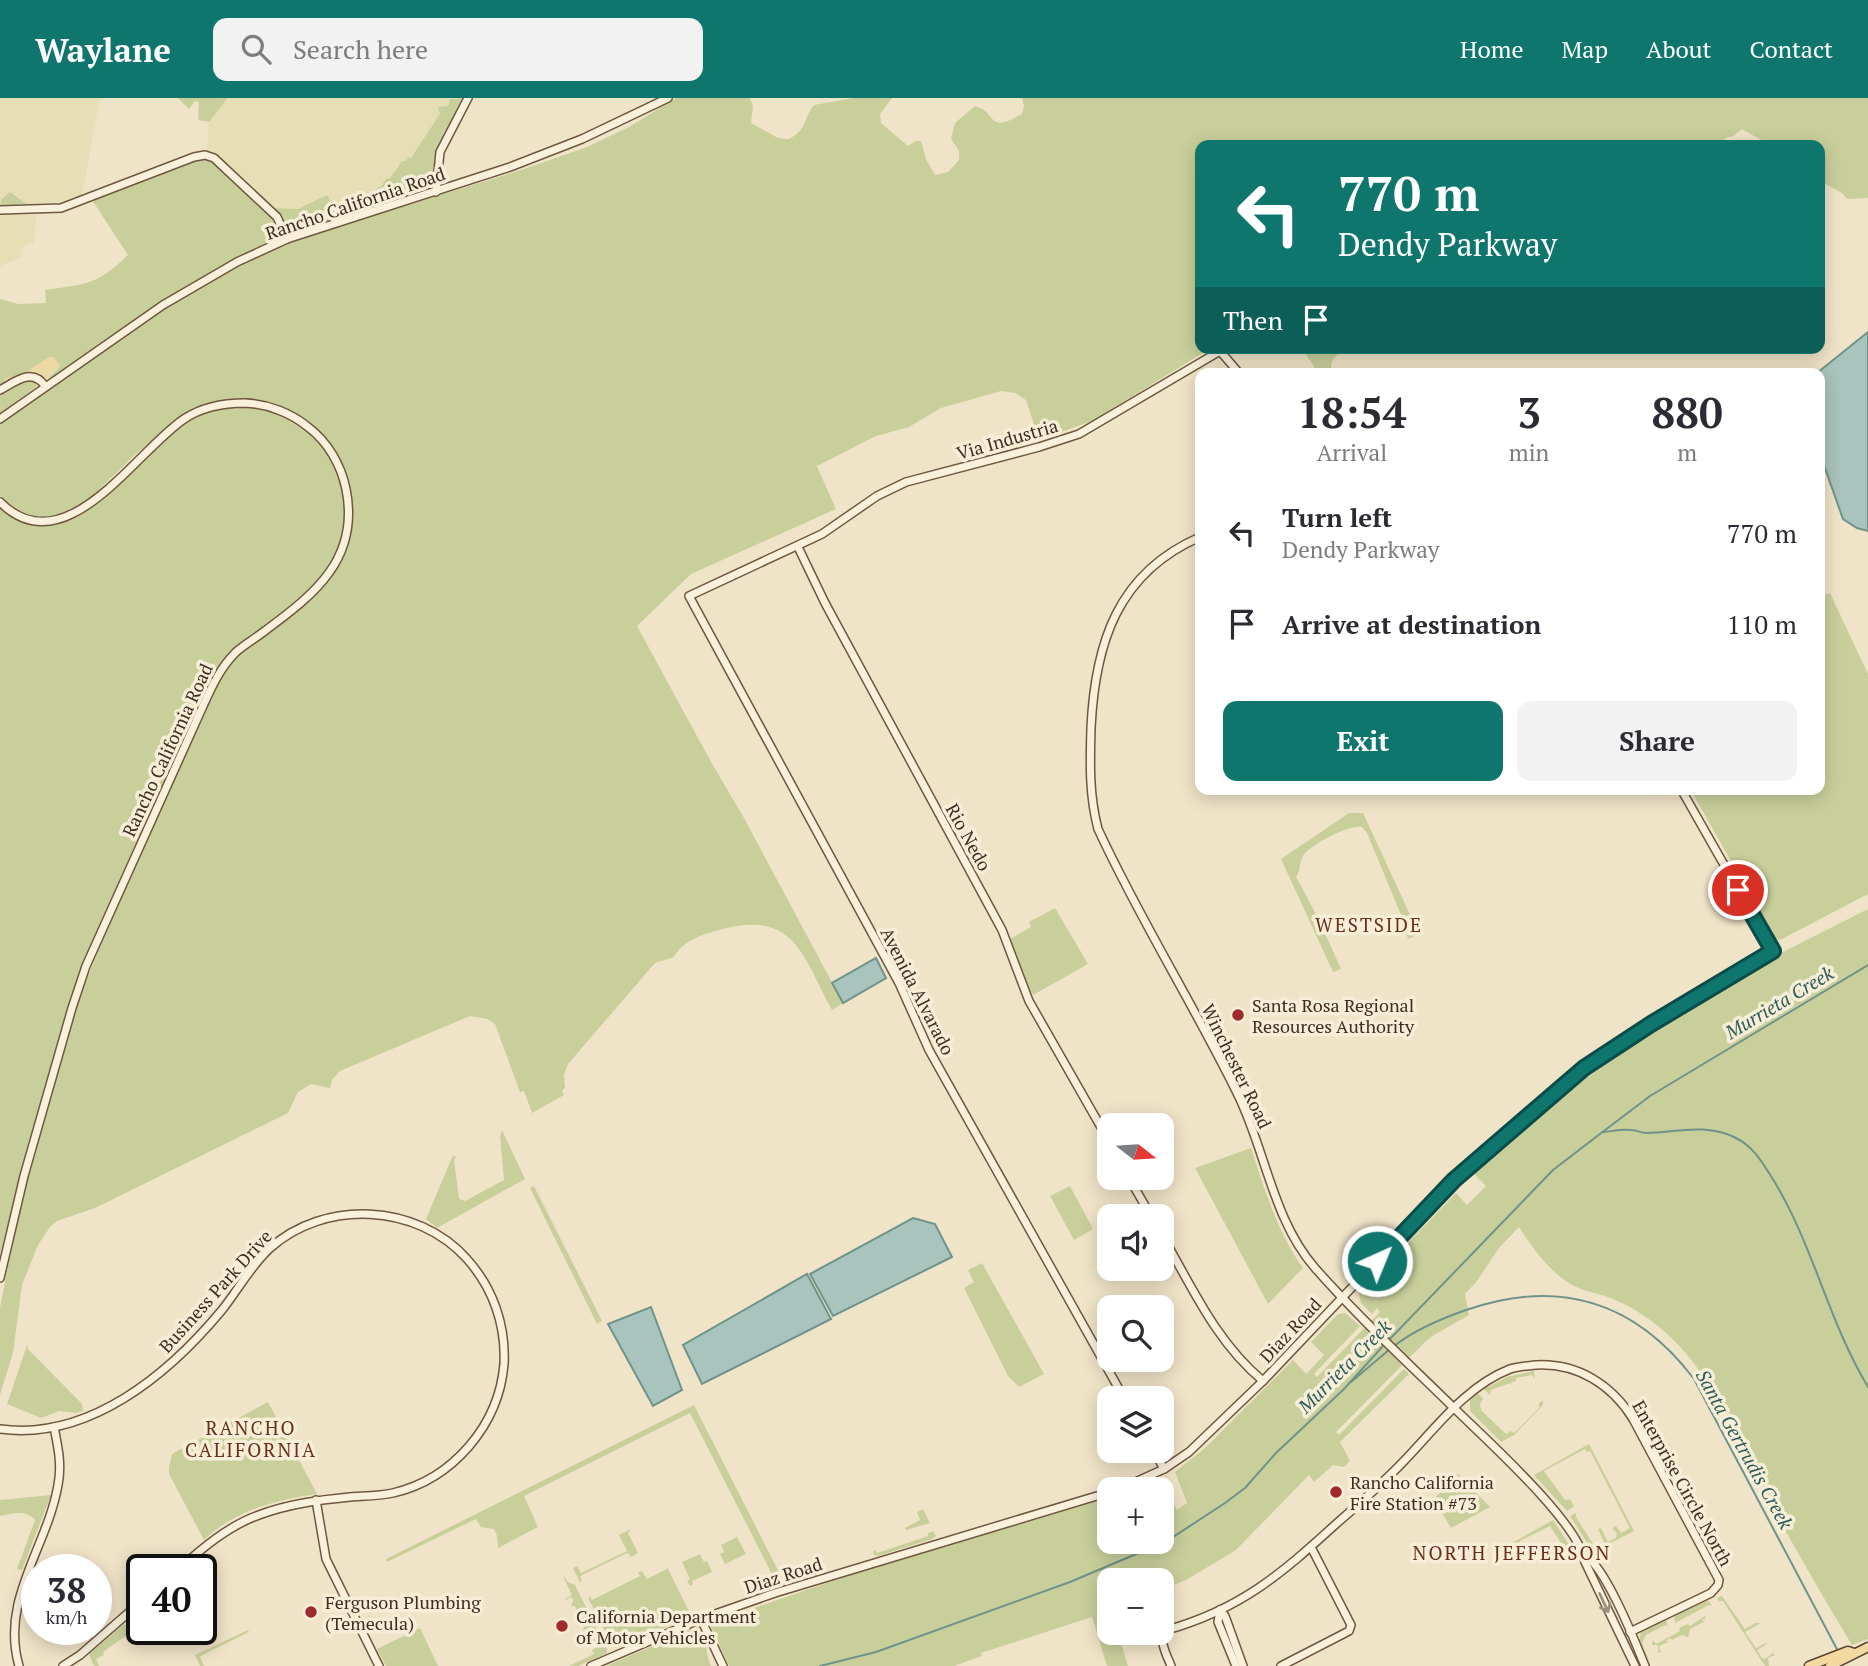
<!DOCTYPE html>
<html lang="en">
<head>
<meta charset="utf-8">
<style>
  body { margin:0; font-family:"PT Serif",serif; background:#f2f2f3; color:#2b2b33; height:100vh; display:flex; flex-direction:column; font-size:26px; white-space:nowrap }
  * { box-sizing:border-box; margin:0 }
  p { font-size:23px; color:#7c7c81 }
  .icon { flex:none; width:38px; height:38px; fill:none; stroke:currentColor; stroke-width:2; stroke-linecap:round; stroke-linejoin:round }
  .map { position:relative; flex:1; overflow:hidden }
  .details { position:absolute; left:1195px; top:270px; width:630px; height:427px; display:flex; flex-direction:column; background:#fff; border-radius:14px; box-shadow:0 4px 18px #0003 }
  .details>* { flex:none }
  .guide { position:absolute; left:1195px; top:42px; width:630px; height:214px; border-radius:14px; box-shadow:0 4px 18px #0003; background:#0f766e; color:#fff; overflow:hidden }
  .needle { width:46px; rotate:107deg }
  .buttons { position:absolute; left:1097px; top:1015px; display:grid; gap:14px }
  .buttons a { display:grid; place-items:center; width:77px; height:77px; border-radius:14px; background:#fff; box-shadow:0 4px 18px #0003; font-size:35px }
  .speed { position:absolute; left:21px; top:1456px; display:flex; gap:14px; font-size:35px; font-weight:700; text-align:center }
  .speed>* { display:grid; place-content:center; width:91px; height:91px; border-radius:50%; background:#fff; box-shadow:0 4px 18px #0003; line-height:1 }
  .speed small { font-size:18px; font-weight:400 }
  .speed .limit { border:4px solid #111; border-radius:10px; background:#fff; color:#111 }
  .pin { position:absolute; display:grid; place-items:center; width:60px; height:60px; color:#fff; margin:-30px; border:4px solid #fff; border-radius:50%; box-shadow:0 2px 7px #0007 }
  .me { position:absolute; width:77px; margin:-38px; rotate:44deg; stroke-linejoin:round; filter:drop-shadow(0 0 5px #0008) }
  .turn { display:flex; align-items:center; gap:24px; height:147px; padding:0 28px; font-size:32px }
  .turn .icon { width:91px; height:91px; stroke-width:2.5 }
  .turn b { display:block; font-size:49px; line-height:60px }
  .then { display:flex; align-items:center; height:66px; padding:0 28px; background:#0003; gap:14px; font-size:26px }
  .eta { display:flex; justify-content:space-evenly; align-items:center; height:119px; text-align:center }
  .eta b { font-size:42px; font-weight:700; line-height:49px }
  .primary-button { display:flex; gap:14px; margin-top:auto; padding:14px 28px }
  .primary-button a { flex:1; height:80px; border-radius:14px; background:#0f766e; color:#fff; font-size:28px; font-weight:700; line-height:80px; text-align:center }
  .primary-button a+a { background:#f2f2f3; color:#2b2b33 }
  ul { padding:0; list-style:none }
  li { display:flex; align-items:center; gap:21px; height:91px; padding:0 28px }
  li div { flex:1 }
  li b { display:block; font-size:26px }
  li em { font-style:normal }
  header { display:flex; align-items:center; gap:42px; box-sizing:border-box; height:98px; padding:0 35px; background:#0f766e; color:#fff }
  header strong { font-size:33px }
  nav { display:flex; gap:38px; margin-inline-start:auto; font-size:24px }
  .search { width:490px; height:63px; background:#f2f2f3; display:flex; align-items:center; gap:18px; box-sizing:border-box; padding:0 24px; border-radius:14px; color:#7c7c81; font-size:26px }
  .map>svg:first-child { display:block }
  .farmland { fill:#e6deb5 }
  .green { fill:#c9cf9b }
  .sand { fill:#ecd9a5 }
  .water { fill:#a9c4bc; stroke:#6f938a; stroke-width:2 }
  .lines { fill:none; stroke-linecap:round; stroke-linejoin:round }
  .stream { stroke:#6f938a; stroke-width:2 }
  .secondary-casing { stroke:#6f573f; stroke-width:10 }
  .primary-casing { stroke:#5b4430; stroke-width:11 }
  .secondary { stroke:#faf1dc; stroke-width:7 }
  .primary { stroke:#f3d9a0; stroke-width:8 }
  .oneway { stroke:#9c907e }
  .route-casing { stroke:#0a4d48; stroke-width:18 }
  .route { stroke:#0f766e; stroke-width:12 }
  .poi-dot { fill:#9e2a2b; stroke:#f7eed8; stroke-width:2.5 }
  .labels { text-anchor:middle; dominant-baseline:central; stroke-width:7; stroke-linejoin:round; paint-order:stroke }
  .street-label { font-size:18px; fill:#3d2e20; stroke:#f7eed8 }
  .poi-label { font-size:18px; fill:#3d2e20; stroke:#f7eed8; text-anchor:start }
  .neighbourhood-label { font-size:19px; letter-spacing:2px; fill:#6b2e1e; stroke:#f7eed8 }
  .water-label { font-size:19px; font-style:italic; fill:#2f5d5a; stroke:#f7eed8 }
</style>
</head>
<body>
<header>
<strong>Waylane</strong>
<div class="search"><svg class="icon" aria-label="search" viewBox="0 0 24 24"><circle cx="10" cy="10" r="6"/><path d="M15 15l6 6"/></svg>Search here</div>
<nav><a>Home</a><a>Map</a><a>About</a><a>Contact</a></nav>
</header>
<div class="map">
<svg width="1868" height="1568" viewBox="0 0 1868 1568">
  <rect width="100%" height="100%" fill="#f0e4c8"/>
  <g class="farmland">
    <polygon points="0,0 100,0 82,97 59,104 27,106 15,96 4,97 0,102"/>
    <polygon points="228,0 453,0 450,1 448,8 411,60 397,68 389,81 385,80 381,90 377,89 356,104 346,102 332,105 327,97 298,111 270,110 214,55 207,54 209,24"/>
    <polygon points="0,117 35,117 36,122 34,144 23,149 21,159 0,168"/>
  </g>
  <g class="green">
    <polygon points="178,0 228,0 209,24 198,22 199,4 195,3 189,11"/>
    <path d="M466,0L437,54L433,85L427,93L296,135L270,110L298,111L327,97L331,104L336,106C354,99 360,106 378,89H381L386,80L389,81L402,63H405L409,59L411,60L440,16L438,9L448,8L450,1Z"/>
    <path d="M676,0H750L753,8L751,25L778,40L789,41C808,31 803,20 814,7L853,0H892L880,16L881,25L908,48L916,43H921L926,61L935,77L948,74L959,62V53L951,41L955,25L975,8C998,14 986,37 1022,16L1024,8L1022,0H1868V100L1847,101L1842,95L1820,83V47H1770L1742,31L1733,38L1725,40L1721,47H1200V250H1211L1092,323L1039,342L1026,302L1015,295L1001,293L941,310L909,329L876,338L817,368L815,364L836,411L691,476L637,528L710,662L744,720L843,905L832,912C802,857 795,811 719,832C700,837 683,843 674,859L655,865L568,966L564,977L565,990L562,993L564,997L532,1015L524,993L520,994L495,926L487,921L470,918L340,973L332,982L330,990L311,986L298,994L288,1015L95,1110L57,1123L50,1129L38,1147L22,1187L13,1255L0,1297V1210L8,1168L30,1069L79,901L104,838L163,704L223,575L238,557L316,497C334,477 348,455 352,427C362,344 282,284 205,307C169,318 115,378 85,405C57,425 24,426 0,398V327L5,320L190,194L260,157L311,137L521,72L587,49L629,29Z"/>
    <path d="M206,59L216,64L273,120L274,127L271,132L277,142L190,186L51,281L48,280L60,268L20,278L0,290V201L18,206L46,205L45,192C87,186 97,187 128,157L92,102L193,62Z"/>
    <polygon points="10,94 27,106 0,107 1,101"/>
    <polygon points="1302,250 1343,250 1332,263 1330,275 1318,275"/>
    <polygon points="32,281 37,285 36,289 0,316 0,296"/>
    <path d="M232,309C268,308 303,322 325,352C337,369 343,390 345,411C351,503 245,516 209,583L89,849L65,919L0,1156V409C23,429 50,431 77,420L182,327L204,315Z"/>
    <polygon points="1830,495 1868,576 1868,796 1780,842 1775,840 1690,691 1820,691 1820,499"/>
    <path d="M1349,715H1363L1419,836L1408,841L1404,824L1367,735L1362,729C1350,726 1309,747 1303,758C1299,765 1301,772 1296,779C1313,809 1327,839 1341,871L1333,874L1281,761Z"/>
    <polygon points="1055,810 1088,866 1033,897 1024,880 1010,841 1031,829 1029,824"/>
    <path d="M1868,811V1541L1852,1547C1813,1483 1777,1418 1741,1352C1723,1319 1708,1278 1682,1251C1661,1228 1637,1210 1608,1199C1596,1195 1583,1193 1572,1187C1550,1174 1533,1151 1519,1129L1499,1150L1477,1183L1465,1196L1469,1217L1434,1237L1425,1244L1336,1334L1339,1337L1404,1271L1409,1276L1340,1344L1350,1363L1344,1369L1333,1367L1314,1384L1309,1377L1236,1452L1186,1482L1162,1492V1482H1110V1535H1118L1128,1568H1107L1092,1519L981,1555L982,1558L954,1568H729L711,1529L713,1524L844,1479L1080,1404L1109,1400L1110,1444H1162V1391H1137L1160,1383L1177,1412L1187,1405L1175,1374L1205,1350L1293,1262L1306,1276L1324,1257L1311,1244L1338,1216L1345,1215L1360,1228L1314,1276L1317,1279L1380,1214L1377,1210L1372,1216L1361,1205L1359,1196L1456,1095L1467,1107L1486,1088L1474,1076L1561,998L1636,945L1775,858Z"/>
    <polygon points="502,1032 525,1081 437,1130 426,1121 453,1057 457,1060 454,1061 459,1101 465,1103 504,1082 500,1038"/>
    <path d="M1251,1050C1265,1092 1277,1134 1303,1170L1268,1206L1195,1070Z"/>
    <polygon points="534,1088 602,1223 597,1226 530,1090"/>
    <polygon points="1070,1088 1093,1131 1074,1142 1050,1098"/>
    <polygon points="982,1165 1044,1276 1019,1289 1008,1278 964,1190 974,1184 968,1172"/>
    <polygon points="27,1247 28,1251 82,1306 83,1313 76,1315 59,1313 41,1320 7,1306"/>
    <polygon points="1534,1273 1535,1281 1532,1277 1516,1280 1516,1283 1491,1292 1490,1297 1484,1291 1507,1279"/>
    <polygon points="1478,1295 1483,1301 1480,1306 1481,1312 1506,1336 1511,1333 1514,1335 1540,1309 1538,1307 1541,1303 1543,1303 1543,1307 1514,1337 1501,1344 1470,1313 1470,1302"/>
    <path d="M268,1304L317,1396C276,1402 235,1412 204,1442L169,1376V1369L172,1356Z"/>
    <polygon points="694,1307 785,1486 789,1487 779,1490 690,1315 524,1398 538,1429 498,1450 497,1438 494,1431 481,1429 476,1421 387,1464 386,1461"/>
    <polygon points="1589,1346 1634,1433 1593,1454 1570,1418 1576,1415 1576,1419 1595,1449 1605,1446 1598,1431 1601,1430 1608,1444 1616,1440 1617,1435 1612,1430 1616,1428 1621,1435 1630,1430 1590,1353 1587,1354 1585,1351 1544,1373 1565,1402 1570,1401 1574,1408 1567,1413 1534,1377"/>
    <polygon points="1458,1376 1490,1409 1451,1430 1434,1401"/>
    <path d="M51,1397L22,1472L17,1471L35,1422C25,1411 13,1416 0,1418V1402Z"/>
    <polygon points="923,1411 930,1425 906,1432 905,1430 920,1422 917,1414"/>
    <polygon points="1553,1422 1573,1453 1567,1454 1550,1428 1520,1443 1520,1449 1516,1452 1512,1445"/>
    <polygon points="631,1431 628,1435 638,1455 631,1459 628,1455 625,1456 580,1478 582,1482 580,1484 573,1470 577,1468 581,1475 627,1453 619,1437"/>
    <polygon points="934,1433 936,1438 932,1441 878,1458 874,1457 873,1453 875,1452 877,1455 928,1438 928,1435"/>
    <polygon points="737,1439 746,1456 725,1466 720,1456 724,1454 721,1447"/>
    <polygon points="700,1456 704,1464 707,1463 712,1474 692,1483 693,1486 690,1488 687,1483 690,1481 682,1464"/>
    <polygon points="666,1467 692,1519 616,1550 613,1549 588,1500 590,1498 592,1502 640,1478 638,1474 642,1473 647,1481 667,1471"/>
    <polygon points="562,1476 568,1484 575,1487 607,1551 607,1555 578,1568 569,1568 594,1556 592,1552 597,1549 587,1531 583,1532 584,1527 575,1508 571,1508 574,1501 570,1499 566,1503 565,1501 572,1497"/>
    <polygon points="1722,1498 1745,1531 1755,1525 1761,1525 1745,1534 1756,1550 1766,1545 1767,1546 1757,1552 1762,1560 1765,1561 1773,1555 1775,1557 1768,1560 1769,1568 1765,1568 1723,1503 1719,1503 1717,1500"/>
    <polygon points="1708,1502 1712,1508 1709,1507 1675,1525 1674,1518"/>
    <polygon points="1705,1518 1706,1520 1702,1522 1704,1524 1690,1531 1688,1539 1682,1537 1672,1542 1670,1540 1667,1542 1668,1544 1659,1548 1661,1554 1657,1555 1659,1552 1657,1547 1652,1547 1653,1542 1656,1546 1680,1533 1679,1530 1688,1526 1690,1528"/>
    <polygon points="1666,1522 1668,1530 1666,1527 1646,1537 1642,1545 1651,1568 1639,1543 1641,1534"/>
    <polygon points="124,1526 129,1530 130,1535 103,1554 104,1557 96,1561 99,1568 94,1568 89,1556"/>
    <path d="M697,1529H701C709,1542 704,1554 711,1568H606Z"/>
    <polygon points="420,1530 438,1568 386,1568 377,1551"/>
    <polygon points="248,1532 249,1534 202,1557 200,1559 204,1568 200,1568 195,1557"/>
  </g>
  <polygon class="sand" points="49,259 54,259 60,268 50,276 49,281 29,276 1,289 5,280 20,278"/>
  <g class="water">
    <polygon points="1868,234 1868,433 1857,430 1843,421 1820,356 1820,275 1817,275"/>
    <polygon points="876,860 886,880 843,905 832,885"/>
    <polygon points="913,1120 935,1126 952,1159 833,1218 810,1176"/>
    <polygon points="807,1176 831,1221 702,1286 683,1247"/>
    <polygon points="651,1209 682,1292 653,1308 608,1226"/>
  </g>
  <g class="lines">
    <g class="stream">
      <path d="M1604,1034C1613,1033 1622,1031 1631,1032C1636,1032 1641,1035 1647,1035C1678,1034 1706,1025 1736,1040C1752,1048 1760,1061 1769,1075C1812,1141 1827,1221 1868,1289"/>
      <polyline points="1387,1244 1553,1072 1596,1039 1650,998 1868,867"/>
      <path d="M1394,1248C1416,1231 1440,1221 1466,1212C1558,1180 1635,1203 1694,1281L1839,1555"/>
      <polyline points="1351,1284 1390,1251"/>
      <polyline points="820,1568 876,1554 1070,1484 1167,1443 1225,1405 1245,1390 1276,1355 1344,1291 1383,1248"/>
    </g>
    <defs>
      <g id="secondary">
        <polyline points="436,94 440,54 468,0"/>
        <polyline points="0,112 61,110 194,59 205,57 214,60 277,119 287,141"/>
        <path d="M0,292C15,284 32,269 45,288"/>
        <polyline points="0,321 163,207 237,164 287,141 510,69 582,41 668,0"/>
        <path d="M0,404C65,469 135,354 184,321C202,309 224,305 245,305C268,306 291,315 308,329C328,344 341,367 346,391C360,460 315,496 266,532C256,540 245,546 236,554C220,570 212,588 203,608L86,868L72,910L24,1078L0,1180"/>
        <path d="M1200,439C1117,475 1095,546 1091,630C1090,665 1089,697 1098,731C1140,822 1194,907 1238,997C1266,1054 1273,1122 1315,1170C1358,1219 1407,1264 1453,1309C1484,1340 1579,1424 1585,1464L1635,1568"/>
        <polyline points="798,449 825,505 1002,832 1029,903 1110,1045"/>
        <polyline points="1129,1080 1151,1118"/>
        <path d="M1162,1137C1192,1189 1216,1244 1263,1283"/>
        <polyline points="1124,1300 929,952 899,885 689,498 822,436 877,398 906,384 1039,349 1079,336 1220,253 1239,275"/>
        <path d="M0,1331C89,1343 169,1276 222,1212C238,1192 250,1169 269,1151C324,1101 417,1105 467,1161C493,1190 506,1227 504,1266C499,1327 453,1381 393,1395C380,1398 364,1398 350,1399C319,1402 288,1406 259,1417C228,1428 201,1451 178,1472"/>
        <polyline points="1154,1353 1164,1371"/>
        <polyline points="1120,1391 1164,1371 1189,1354 1263,1283 1454,1082 1585,970 1651,926 1773,853 1681,691"/>
        <polyline points="316,1402 326,1461 379,1568"/>
        <path d="M1584,1456C1606,1470 1634,1541 1645,1568"/>
        <polyline points="1220,1512 1225,1518 1243,1568"/>
        <polyline points="1220,1512 1218,1524 1236,1568"/>
        <polyline points="701,1521 723,1568"/>
        <path d="M19,1568C0,1501 47,1450 58,1387C62,1367 58,1349 54,1329"/>
        <polyline points="63,1568 80,1557 142,1503"/>
        <polyline points="591,1568 701,1521 775,1495 1110,1394"/>
        <path d="M1171,1568C1167,1557 1157,1541 1167,1532C1241,1511 1281,1476 1336,1426C1359,1406 1382,1386 1403,1364C1435,1331 1466,1288 1510,1271C1519,1268 1528,1268 1536,1267C1578,1265 1612,1287 1633,1321L1719,1482L1718,1487L1711,1495L1630,1534"/>
        <polyline points="1281,1568 1349,1533 1351,1527 1311,1449"/>
      </g>
      <g id="primary">
        <polyline points="1809,1568 1848,1553 1854,1555"/>
        <polyline points="1830,1568 1868,1549"/>
      </g>
    </defs>
    <use href="#secondary" class="secondary-casing"/>
    <use href="#primary" class="primary-casing"/>
    <use href="#secondary" class="secondary"/>
    <use href="#primary" class="primary"/>
  </g>
  <defs><path id="oneway-shaft" d="M-6 0H5M1.5-3L5.5 0L1.5 3" fill="none" stroke-width="1.6" stroke-linecap="round" stroke-linejoin="round" transform="scale(1.75)"/></defs>
  <use class="oneway" href="#oneway-shaft" transform="translate(1604 1505) rotate(65)"/>
  <g class="lines">
    <defs>
      <polyline id="route" points="1377,1163 1454,1082 1584,970 1651,926 1773,853 1738,792"/>
    </defs>
    <use href="#route" class="route-casing"/>
    <use href="#route" class="route"/>
  </g>
  <g class="poi-dot">
    <circle cx="1238" cy="917" r="7"/>
    <circle cx="1336" cy="1394" r="7"/>
    <circle cx="311" cy="1514" r="7"/>
    <circle cx="562" cy="1528" r="7"/>
  </g>
  <g class="labels">
    <g class="street-label">
      <text transform="translate(355 105) rotate(-19)">Rancho California Road</text>
      <text transform="translate(1007 341) rotate(-16)">Via Industria</text>
      <text transform="translate(167 652) rotate(-65)">Rancho California Road</text>
      <text transform="translate(969 739) rotate(61)">Rio Nedo</text>
      <text transform="translate(918 893) rotate(63)">Avenida Alvarado</text>
      <text transform="translate(1237 968) rotate(64)">Winchester Road</text>
      <text transform="translate(215 1193) rotate(-48)">Business Park Drive</text>
      <text transform="translate(1290 1232) rotate(-47)">Diaz Road</text>
      <text transform="translate(1683 1385) rotate(61)">Enterprise Circle North</text>
      <text transform="translate(783 1477) rotate(-18)">Diaz Road</text>
    </g>
    <g class="poi-label">
      <text x="1252" y="907">Santa Rosa Regional<tspan x="1252" dy="21">Resources Authority</tspan></text>
      <text x="1350" y="1384">Rancho California<tspan x="1350" dy="21">Fire Station #73</tspan></text>
      <text x="325" y="1504">Ferguson Plumbing<tspan x="325" dy="21">(Temecula)</tspan></text>
      <text x="576" y="1518">California Department<tspan x="576" dy="21">of Motor Vehicles</tspan></text>
    </g>
    <g class="neighbourhood-label">
      <text x="1369" y="826">WESTSIDE</text>
      <text x="251" y="1329">RANCHO<tspan x="251" dy="22">CALIFORNIA</tspan></text>
      <text x="1512" y="1454">NORTH JEFFERSON</text>
    </g>
    <g class="water-label">
      <text transform="translate(1779 904) rotate(-31)">Murrieta Creek</text>
      <text transform="translate(1344 1268) rotate(-45)">Murrieta Creek</text>
      <text transform="translate(1745 1351) rotate(61)">Santa Gertrudis Creek</text>
    </g>
  </g>
</svg>
<div class="buttons">
<a><svg class="needle" viewBox="-14 -14 28 28"><path d="M0-13l5 13h-10z" fill="#e53935"/><path d="M0 13l5-13h-10z" fill="#7c7c81"/></svg></a>
<a><svg class="icon" aria-label="sound" viewBox="0 0 24 24"><path d="M4 9h4l5-4v14l-5-4H4zM17 9q2 3 0 6"/></svg></a>
<a><svg class="icon" aria-label="search" viewBox="0 0 24 24"><circle cx="10" cy="10" r="6"/><path d="M15 15l6 6"/></svg></a>
<a><svg class="icon" aria-label="layers" viewBox="0 0 24 24"><path d="M12 4l9 5-9 5-9-5zM3 14l9 5 9-5"/></svg></a>
<a>+</a>
<a>−</a>
</div>
<div class="speed"><div>38<small>km/h</small></div><div class="limit">40</div></div>
<div class="pin" style="left:1738px;top:792px;background:#d93025"><svg class="icon" aria-label="arrive" viewBox="0 0 24 24"><path d="M6 21V4h12l-3 4 3 4H6"/></svg></div>
<svg class="me" style="left:1377px;top:1163px" viewBox="-20 -20 40 40"><circle r="17" fill="#0f766e" stroke="#fff" stroke-width="3"/><path d="M0-11L8 9 0 5-8 9z" fill="#fff"/></svg>
<div class="guide">
<div class="turn"><svg class="icon" aria-label="left" viewBox="0 0 24 24"><path d="M17 20v-9H6M10 6l-5 5 5 5"/></svg><div><b>770 m</b>Dendy Parkway</div></div>
<div class="then">Then<svg class="icon" aria-label="arrive" viewBox="0 0 24 24"><path d="M6 21V4h12l-3 4 3 4H6"/></svg></div>
</div>
<section class="details">
<div class="eta">
<div><b>18:54</b><p>Arrival</p></div>
<div><b>3</b><p>min</p></div>
<div><b>880</b><p>m</p></div>
</div>
<ul>
<li><svg class="icon" aria-label="left" viewBox="0 0 24 24"><path d="M17 20v-9H6M10 6l-5 5 5 5"/></svg><div><b>Turn left</b><p>Dendy Parkway</p></div><em>770 m</em></li>
<li><svg class="icon" aria-label="arrive" viewBox="0 0 24 24"><path d="M6 21V4h12l-3 4 3 4H6"/></svg><div><b>Arrive at destination</b></div><em>110 m</em></li>
</ul>
<div class="primary-button"><a>Exit</a><a>Share</a></div>
</section>
</div>
</body>
</html>
